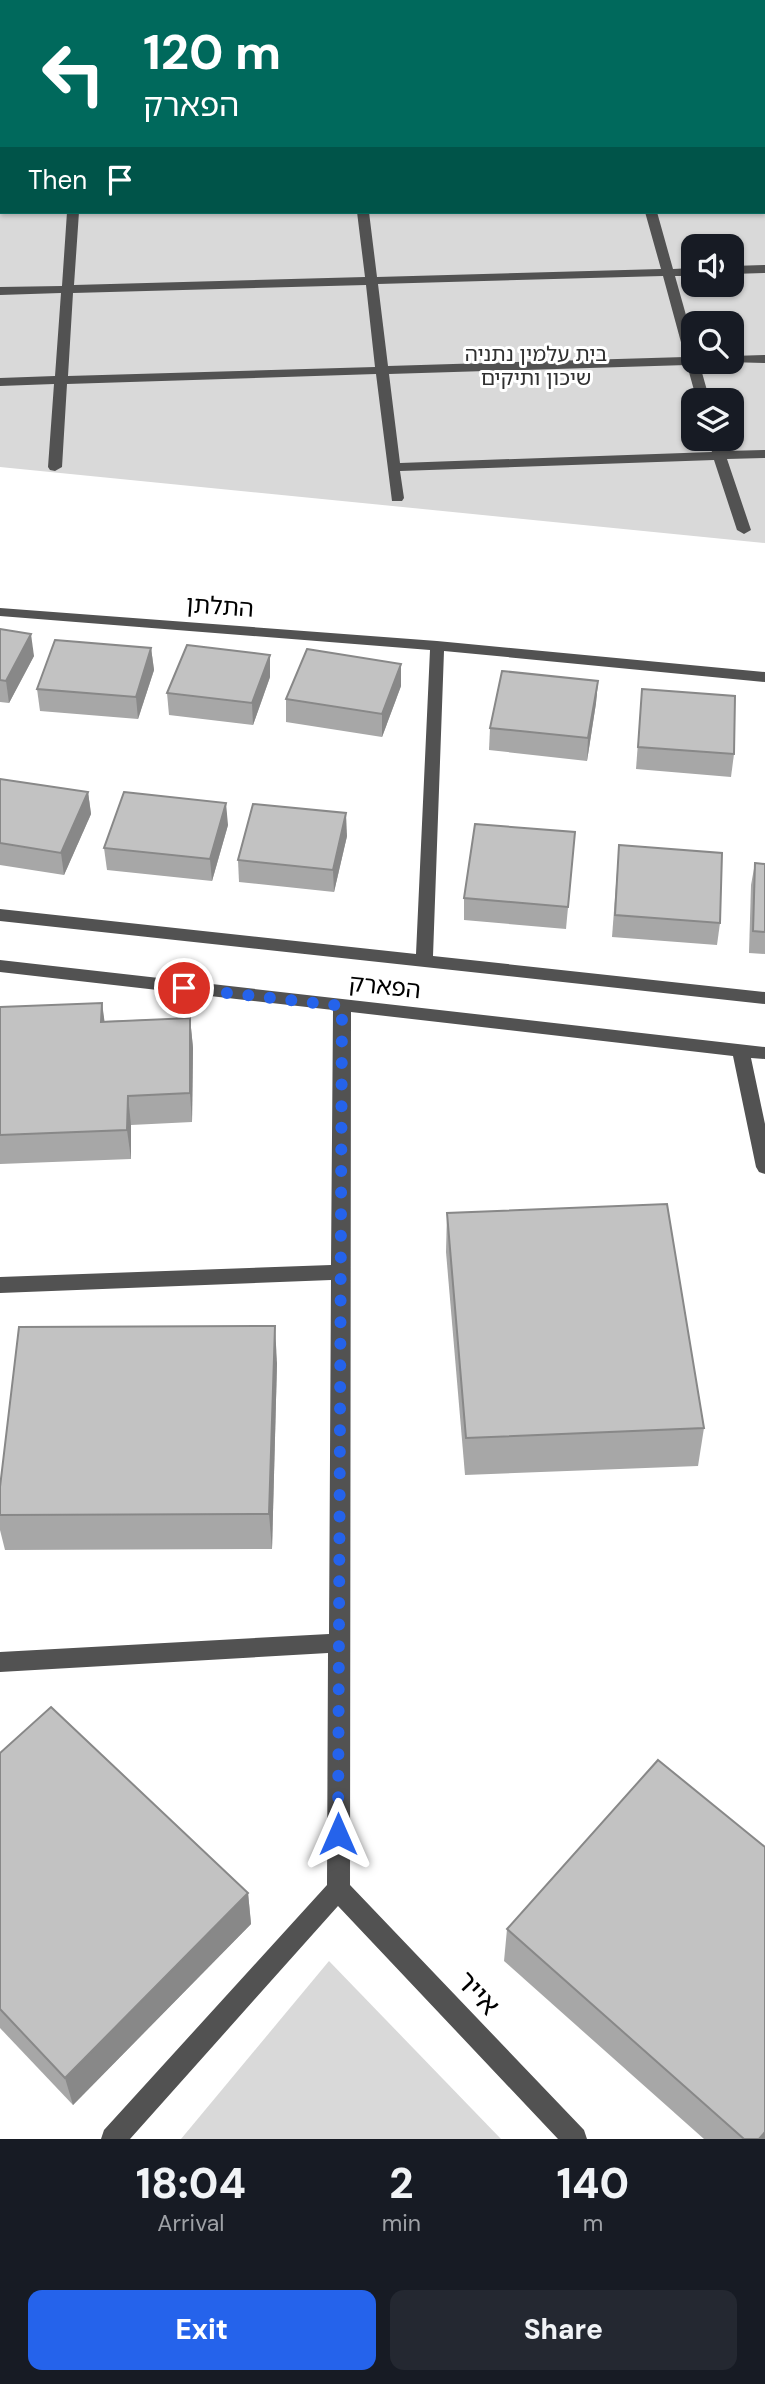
<!DOCTYPE html>
<html lang="en">
<head>
<meta charset="utf-8">
<style>
  body { margin:0; font-family:"DM Sans","Noto Sans Hebrew",sans-serif; background:#242831; color:#f1f3f6; height:100vh; display:flex; flex-direction:column; font-size:26px; white-space:nowrap }
  * { box-sizing:border-box; margin:0 }
  p { font-size:23px; color:#9ea1a6 }
  .icon { flex:none; width:38px; height:38px; fill:none; stroke:currentColor; stroke-width:2; stroke-linecap:round; stroke-linejoin:round }
  .map { position:relative; height:2139px; overflow:hidden }
  .side { display:flex; flex-direction:column; background:#171b24; flex:1 }
  .side>* { flex:none }
  .banner { position:absolute; left:0px; top:0px; width:766px; height:214px; box-shadow:0 2px 5px #0004; background:#00695c; color:#fff; overflow:hidden }
  .buttons { position:absolute; left:681px; top:234px; display:grid; gap:14px }
  .buttons a { display:grid; place-items:center; width:63px; height:63px; border-radius:14px; background:#171b24; box-shadow:0 2px 5px #0004; font-size:35px }
  .pin { position:absolute; display:grid; place-items:center; width:60px; height:60px; color:#fff; margin:-30px; border:4px solid #fff; border-radius:50%; box-shadow:0 2px 7px #0007 }
  .me { position:absolute; width:77px; margin:-38px; rotate:0deg; stroke-linejoin:round; filter:drop-shadow(0 0 5px #0008) }
  .turn { display:flex; align-items:center; gap:24px; height:147px; padding:0 28px; font-size:32px }
  .turn .icon { width:91px; height:91px; stroke-width:2.5 }
  .turn b { display:block; font-size:49px; line-height:60px }
  .then { display:flex; align-items:center; height:66px; padding:0 28px; background:#0003; gap:14px; font-size:26px }
  .eta { display:flex; justify-content:space-evenly; align-items:center; height:119px; text-align:center }
  .eta b { font-size:42px; font-weight:800; line-height:49px }
  .cta { display:flex; gap:14px; margin-top:auto; padding:14px 28px }
  .cta a { flex:1; height:80px; border-radius:14px; background:#2563eb; color:#fff; font-size:28px; font-weight:800; line-height:80px; text-align:center }
  .cta a+a { background:#242831; color:#f1f3f6 }
  .map>svg:first-child { display:block }
  .green { fill:#d9d9d9; fill-rule:evenodd }
  .lines { fill:none; stroke-linecap:round; stroke-linejoin:round }
  .minor { fill:#525252; fill-rule:evenodd }
  .wall { fill:#a7a7a7 }
  .shaded-wall { fill:#888 }
  .building { fill:#c2c2c2; stroke:#888; stroke-width:2 }
  .route { stroke:#2563eb; stroke-width:12; stroke-dasharray:0 21.6 }
  .labels { text-anchor:middle; dominant-baseline:central; stroke-width:6; stroke-linejoin:round; paint-order:stroke }
  .far-park-label { font-size:21px; fill:#303030; stroke:#fff }
  .street-label { font-size:24px; fill:#000; stroke:#fff }
  .near-street-label { font-size:28px; fill:#000; stroke:#fff }
</style>
</head>
<body>
<div class="map">
<svg width="765" height="2139" viewBox="0 0 765 2139">
  <rect width="100%" height="100%" fill="#fff"/>
  <g class="green">
    <path d="M0,0H765V543L0,467ZM2,2H765V212H2ZM693,247H732V285H693ZM693,324H732V362H693ZM693,401H732V439H693Z"/>
    <polygon points="329,1961 501,2139 181,2139"/>
  </g>
  <g class="lines">
    <g class="minor">
      <rect x="83" y="0" width="10" height="2"/>
      <polygon points="195,0 287,0 194,2"/>
      <rect x="334" y="0" width="10" height="2"/>
      <polygon points="588,0 598,0 599,2 589,2"/>
      <rect x="0" y="4" width="2" height="6"/>
      <rect x="0" y="64" width="2" height="6"/>
      <rect x="0" y="133" width="2" height="6"/>
      <polygon points="0,205 2,212 5,212 0,213"/>
      <path d="M67,212H79L74,285L365,277L357,212H369L377,277L661,269L645,212H657L673,269L693,268V276H675L693,340V362H699L710,401H697L687,365L389,374L400,463L712,452L707,439H721L725,451L765,450V458L727,459L751,530L744,534L737,530L714,460L400,471L404,498L402,501H392L376,374L67,384L62,467L55,471L50,470L48,467L54,384L0,386V378L55,376L61,293L0,295V287L62,286ZM663,276L685,357L388,366L378,284ZM366,285L375,367L68,376L73,293Z"/>
      <polygon points="765,265 765,273 732,274 732,266"/>
      <polygon points="765,355 765,363 727,362 732,362 732,356"/>
      <polygon points="0,608 437,641 765,672 765,682 444,651 433,956 765,992 765,1004 0,921 0,909 416,954 430,650 0,616"/>
      <polygon points="0,960 765,1047 765,1059 751,1058 765,1124 765,1174 759,1172 756,1167 733,1056 351,1012 350,1885 584,2130 587,2139 558,2139 338,1906 130,2139 101,2139 104,2130 327,1885 328,1653 0,1672 0,1652 329,1634 331,1280 0,1293 0,1277 331,1265 333,1010 0,972"/>
    </g>
  </g>
  <g class="wall">
    <polygon points="0,629 34,656 9,703 0,702"/>
    <polygon points="151,648 154,670 138,719 40,711 37,689"/>
    <polygon points="270,677 253,725 169,715 167,693"/>
    <polygon points="598,681 596,703 587,761 489,750 490,728"/>
    <polygon points="401,686 382,737 286,722 286,699"/>
    <polygon points="642,689 734,754 731,777 636,769"/>
    <polygon points="0,779 88,792 91,814 64,875 0,865"/>
    <polygon points="228,825 212,881 107,870 104,848"/>
    <polygon points="575,832 566,929 464,920 464,898"/>
    <polygon points="347,836 334,892 239,882 238,860"/>
    <polygon points="619,845 720,923 717,945 612,937"/>
    <polygon points="755,863 765,864 765,954 749,953 751,885"/>
    <polygon points="102,1003 104,1021 190,1018 193,1048 192,1122 131,1125 131,1159 0,1164 0,1007"/>
    <polygon points="447,1213 704,1428 698,1466 465,1475 446,1252"/>
    <polygon points="277,1363 272,1549 5,1550 0,1530 0,1487"/>
    <polygon points="0,1753 248,1893 251,1924 73,2105 0,2028"/>
    <polygon points="507,1929 765,2139 704,2139 504,1961"/>
  </g>
  <g class="shaded-wall">
    <polygon points="31,634 34,656 9,703 6,681"/>
    <polygon points="151,648 154,670 138,719 136,697"/>
    <polygon points="270,655 270,677 253,725 252,703"/>
    <polygon points="401,664 401,686 382,737 382,714"/>
    <polygon points="598,681 596,703 587,761 588,738"/>
    <polygon points="88,792 91,814 64,875 61,853"/>
    <polygon points="226,803 228,825 212,881 210,859"/>
    <polygon points="346,813 347,836 334,892 333,870"/>
    <polygon points="102,1003 106,1032 101,1022"/>
    <polygon points="190,1018 193,1048 192,1122 190,1093"/>
    <polygon points="128,1096 131,1125 131,1159 127,1130"/>
    <polygon points="275,1326 277,1363 272,1549 269,1514"/>
    <polygon points="248,1893 251,1924 73,2105 65,2078"/>
    <polygon points="765,2132 765,2139 759,2139"/>
  </g>
  <g class="building">
    <polygon points="0,629 31,634 6,681 0,680"/>
    <polygon points="55,640 151,648 136,697 37,689"/>
    <polygon points="187,645 270,655 252,703 167,693"/>
    <polygon points="307,649 401,664 382,714 286,699"/>
    <polygon points="502,671 598,681 588,738 490,728"/>
    <polygon points="642,689 735,696 734,754 638,747"/>
    <polygon points="0,779 88,792 61,853 0,843"/>
    <polygon points="124,792 226,803 210,859 104,848"/>
    <polygon points="253,804 346,813 333,870 238,860"/>
    <polygon points="475,824 575,832 568,907 464,898"/>
    <polygon points="619,845 722,853 720,923 615,915"/>
    <polygon points="755,863 765,864 765,932 753,931"/>
    <polygon points="102,1003 101,1022 190,1018 190,1093 128,1096 127,1130 0,1135 0,1007"/>
    <polygon points="667,1204 704,1428 466,1438 447,1213"/>
    <polygon points="275,1326 269,1514 0,1515 0,1487 19,1327"/>
    <polygon points="51,1707 248,1893 65,2078 0,2009 0,1753"/>
    <polygon points="658,1760 765,1847 765,2132 759,2139 744,2139 507,1929"/>
  </g>
  <g class="lines">
    <polyline class="route" points="184,988 342,1006 338,1834"/>
  </g>
  <g class="labels">
    <g class="far-park-label">
      <text x="536" y="354">בית עלמין נתניה<tspan x="536" dy="24">שיכון ותיקים</tspan></text>
    </g>
    <g class="street-label">
      <text transform="translate(220 606) rotate(4)">התלתן</text>
      <text transform="translate(385 986) rotate(6)">הפארק</text>
    </g>
    <g class="near-street-label">
      <text transform="translate(478 1993) rotate(47)">אייר</text>
    </g>
  </g>
</svg>
<div class="buttons">
<a><svg class="icon" aria-label="sound" viewBox="0 0 24 24"><path d="M4 9h4l5-4v14l-5-4H4zM17 9q2 3 0 6"/></svg></a>
<a><svg class="icon" aria-label="search" viewBox="0 0 24 24"><circle cx="10" cy="10" r="6"/><path d="M15 15l6 6"/></svg></a>
<a><svg class="icon" aria-label="layers" viewBox="0 0 24 24"><path d="M12 4l9 5-9 5-9-5zM3 14l9 5 9-5"/></svg></a>
</div>
<div class="pin" style="left:184px;top:988px;background:#d93025"><svg class="icon" aria-label="arrive" viewBox="0 0 24 24"><path d="M6 21V4h12l-3 4 3 4H6"/></svg></div>
<svg class="me" style="left:338px;top:1834px" viewBox="-20 -20 40 40"><path d="M0-17L14 15 0 8-14 15z" fill="#2563eb" stroke="#fff" stroke-width="4"/></svg>
<div class="banner">
<div class="turn"><svg class="icon" aria-label="left" viewBox="0 0 24 24"><path d="M17 20v-9H6M10 6l-5 5 5 5"/></svg><div><b>120 m</b>הפארק</div></div>
<div class="then">Then<svg class="icon" aria-label="arrive" viewBox="0 0 24 24"><path d="M6 21V4h12l-3 4 3 4H6"/></svg></div>
</div>
</div>
<section class="side">
<div class="eta">
<div><b>18:04</b><p>Arrival</p></div>
<div><b>2</b><p>min</p></div>
<div><b>140</b><p>m</p></div>
</div>
<div class="cta"><a>Exit</a><a>Share</a></div>
</section>
</body>
</html>
